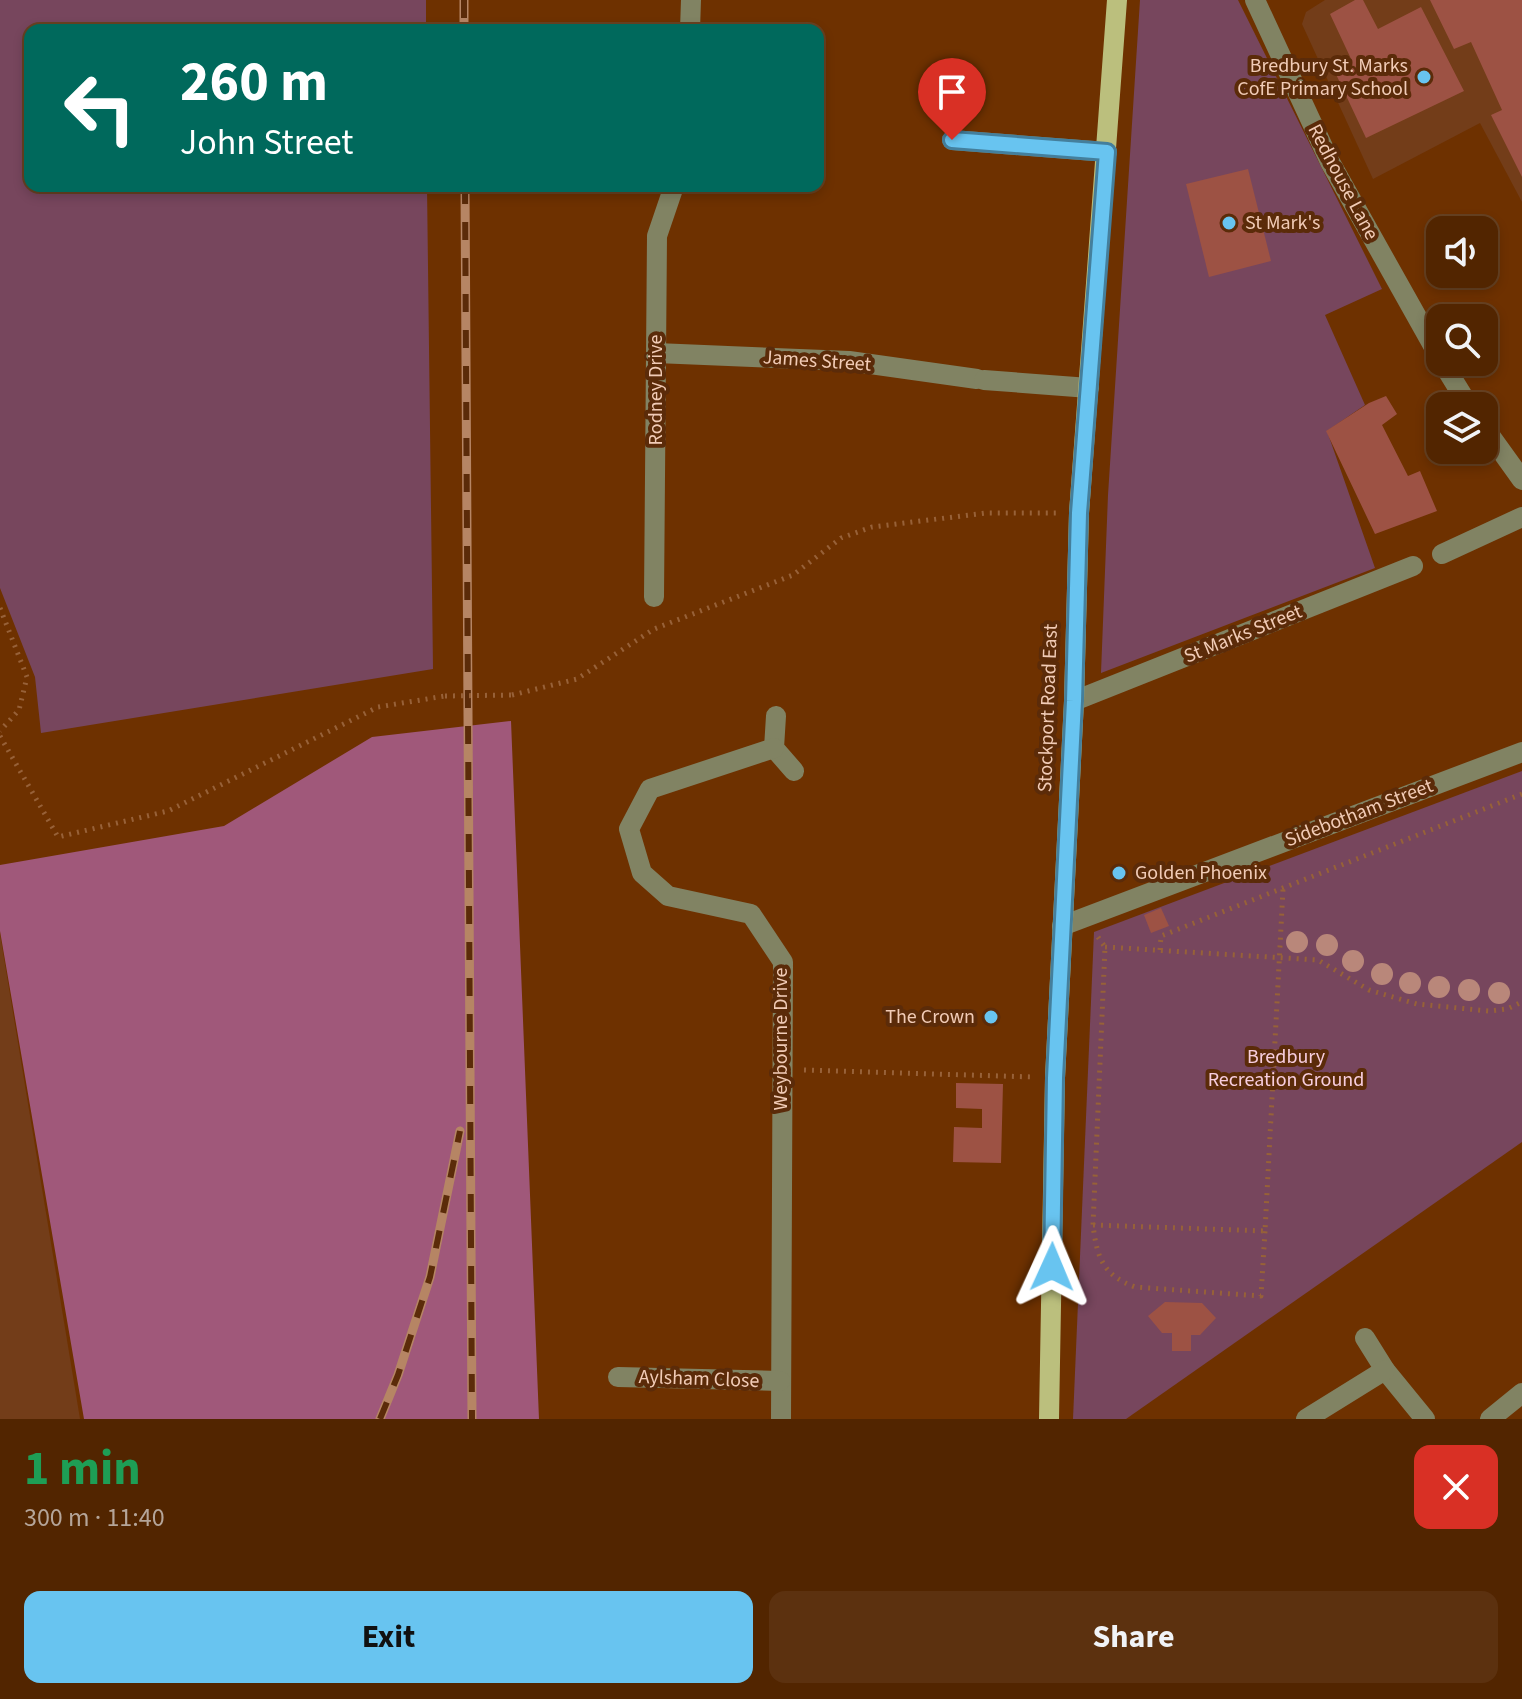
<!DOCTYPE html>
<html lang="en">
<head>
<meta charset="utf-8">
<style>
  body { margin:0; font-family:"Source Sans 3",sans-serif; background:#5c310f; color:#f1f3f6; height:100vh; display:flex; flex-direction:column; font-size:30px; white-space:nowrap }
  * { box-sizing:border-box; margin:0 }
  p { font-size:26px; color:#b5a599 }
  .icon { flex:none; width:44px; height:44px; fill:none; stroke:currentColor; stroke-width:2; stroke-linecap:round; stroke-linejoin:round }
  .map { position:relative; height:1419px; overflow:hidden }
  .drawer { display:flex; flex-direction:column; background:#522500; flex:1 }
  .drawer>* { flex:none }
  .guide { position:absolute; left:24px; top:24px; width:800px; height:168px; border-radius:16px; box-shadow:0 4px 12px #0003,0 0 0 2px #684222; background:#00695c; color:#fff; overflow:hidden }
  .buttons { position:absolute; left:1426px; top:216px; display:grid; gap:16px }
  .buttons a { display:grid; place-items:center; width:72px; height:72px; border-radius:16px; background:#522500; box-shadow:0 4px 12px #0003,0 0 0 2px #684222; font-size:40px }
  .pin { position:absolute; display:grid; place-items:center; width:68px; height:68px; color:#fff; margin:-82px -34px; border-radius:50% 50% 50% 0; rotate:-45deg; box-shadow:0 0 8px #0007 }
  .pin .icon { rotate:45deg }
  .me { position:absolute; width:88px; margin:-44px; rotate:1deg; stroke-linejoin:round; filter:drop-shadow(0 0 6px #0008) }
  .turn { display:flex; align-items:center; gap:28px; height:168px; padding:0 24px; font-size:36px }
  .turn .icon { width:104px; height:104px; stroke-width:2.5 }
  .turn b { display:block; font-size:56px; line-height:68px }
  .round { display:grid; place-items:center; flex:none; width:84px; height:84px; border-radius:16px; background:#5c310f }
  .summary { display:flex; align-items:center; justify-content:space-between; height:136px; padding:0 24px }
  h1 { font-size:48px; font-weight:700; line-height:60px; color:#1e9e55 }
  .primary-button { display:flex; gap:16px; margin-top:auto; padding:16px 24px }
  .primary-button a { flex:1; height:92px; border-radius:16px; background:#68c4f0; color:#111; font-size:32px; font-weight:700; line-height:92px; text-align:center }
  .primary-button a+a { background:#5c310f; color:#f1f3f6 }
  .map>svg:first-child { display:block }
  .built { fill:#733d19 }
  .green { fill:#77465d }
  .forest { fill:#a0587a }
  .building { fill:#9d5244 }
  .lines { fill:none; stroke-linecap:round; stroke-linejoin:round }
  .path { stroke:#976138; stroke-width:5; stroke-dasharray:2 6; stroke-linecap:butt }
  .minor { stroke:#818363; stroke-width:20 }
  .major { stroke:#bbbf7d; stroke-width:20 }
  .rail-casing { stroke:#b68564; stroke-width:9 }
  .rail { stroke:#5b2b09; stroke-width:6; stroke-dasharray:18; stroke-linecap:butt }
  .path-bridge { stroke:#976138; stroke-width:5; stroke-dasharray:2 6; stroke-linecap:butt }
  .tree { fill:#b9877a }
  .route-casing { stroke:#447f9c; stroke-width:20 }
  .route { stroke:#68c4f0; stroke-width:14 }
  .poi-dot { fill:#68c4f0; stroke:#5b2b09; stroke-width:3 }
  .labels { text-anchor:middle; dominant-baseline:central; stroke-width:8; stroke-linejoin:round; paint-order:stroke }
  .poi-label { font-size:20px; fill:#f1cbb6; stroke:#5b2b09; text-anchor:end }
  .street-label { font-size:20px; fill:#f1cbb6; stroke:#5b2b09 }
  .park-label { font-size:20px; fill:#f7cdde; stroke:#5b2b09 }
</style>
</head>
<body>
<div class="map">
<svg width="1522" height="1419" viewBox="0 0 1522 1419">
  <rect width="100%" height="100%" fill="#6e3100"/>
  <g class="built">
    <polygon points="1325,0 1522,0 1522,202 1480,123 1373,179 1302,24 1306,12"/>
    <polygon points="0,934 80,1419 0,1419"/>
  </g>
  <g class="green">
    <polygon points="0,0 426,0 426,30 30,30 30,186 427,186 433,669 41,733 35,677 0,588"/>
    <polygon points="1140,0 1238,0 1382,289 1325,315 1365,405 1327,431 1375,568 1101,673 1108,495"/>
    <polygon points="1522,771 1522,1142 1126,1419 1073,1419 1094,932"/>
  </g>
  <polygon class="forest" points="511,721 539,1419 84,1419 0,931 0,865 224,826 372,737"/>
  <g class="building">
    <polygon points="1355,0 1363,0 1378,29 1421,7 1464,91 1366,138 1334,70 1352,61 1330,14"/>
    <polygon points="1430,0 1522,0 1522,177 1491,115 1502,110 1471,42 1454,49"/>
    <polygon points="1248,169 1271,261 1209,277 1186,184"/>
    <polygon points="1386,396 1397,414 1382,425 1408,476 1420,471 1437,511 1375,534 1326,431 1369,403"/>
    <polygon points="1161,908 1169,926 1151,933 1144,915"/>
    <polygon points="956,1083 1003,1084 1001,1163 953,1162 954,1127 982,1128 982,1109 956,1108"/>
    <polygon points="1165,1302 1202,1303 1216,1318 1200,1335 1191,1335 1191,1351 1172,1351 1172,1333 1162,1333 1148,1316"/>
  </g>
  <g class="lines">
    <g class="path">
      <polyline points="0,608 27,677 19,710 0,731"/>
      <polyline points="512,695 577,679 654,629 793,575 841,538 872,527 986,513 1058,513"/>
      <polyline points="0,736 58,837 168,811 378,707 445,696"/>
      <path d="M1098,937L1105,947L1093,1225C1097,1258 1103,1275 1135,1287L1261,1296L1265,1231"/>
      <polyline points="1105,947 1318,960 1369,990 1417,1004 1489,1011 1507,1009 1522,1002"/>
      <polyline points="1160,950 1161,936 1522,794"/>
      <polyline points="804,1070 1034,1077"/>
      <polyline points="1093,1225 1265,1231 1283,889"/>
    </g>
    <g class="minor">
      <polyline points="1255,0 1330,162 1440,358"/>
      <polyline points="690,30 691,0"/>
      <polyline points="952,140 1107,152"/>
      <polyline points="656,353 849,361 977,379"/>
      <polyline points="1442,362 1469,406"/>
      <polyline points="984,380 1089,388"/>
      <polyline points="1484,427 1522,480"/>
      <polyline points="1442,554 1522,517"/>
      <polyline points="654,597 657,236 674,186"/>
      <polyline points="1074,701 1413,566"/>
      <polyline points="776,716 774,748 794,771"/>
      <polyline points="774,748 650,789 629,829 642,873 668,896 751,914 783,962 781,1419"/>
      <polyline points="1062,926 1522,752"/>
      <polyline points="1365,1338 1385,1370 1425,1419"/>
      <polyline points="618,1377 780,1381"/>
      <polyline points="1306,1419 1385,1370"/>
      <polyline points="1490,1419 1522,1393"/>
    </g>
    <polyline class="major" points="1049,1419 1055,1078 1074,701 1079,513 1117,0"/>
    <defs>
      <g id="rail">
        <polyline points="464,0 464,30"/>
        <polyline points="465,186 472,1419"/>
        <polyline points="380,1419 398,1375 430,1277 460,1131"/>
      </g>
    </defs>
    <use href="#rail" class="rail-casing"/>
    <use href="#rail" class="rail"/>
    <polyline class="path-bridge" points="445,696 512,695"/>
  </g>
  <g class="tree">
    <circle cx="1297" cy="942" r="11"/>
    <circle cx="1327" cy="945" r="11"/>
    <circle cx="1353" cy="961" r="11"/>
    <circle cx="1382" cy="974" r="11"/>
    <circle cx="1410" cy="983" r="11"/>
    <circle cx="1439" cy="987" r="11"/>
    <circle cx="1469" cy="990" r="11"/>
    <circle cx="1499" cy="993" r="11"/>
  </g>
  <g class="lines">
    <defs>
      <polyline id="route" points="952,140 1107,152 1079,513 1074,701 1055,1078 1052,1267"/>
    </defs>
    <use href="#route" class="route-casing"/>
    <use href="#route" class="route"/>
  </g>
  <g class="poi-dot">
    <circle cx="1424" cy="77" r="8"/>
    <circle cx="1229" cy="223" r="8"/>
    <circle cx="1119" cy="873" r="8"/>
    <circle cx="991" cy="1017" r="8"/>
  </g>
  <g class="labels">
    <g class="poi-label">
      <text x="1408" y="66">Bredbury St. Marks<tspan x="1408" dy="23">CofE Primary School</tspan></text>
      <text x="1245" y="223" text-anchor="start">St Mark's</text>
      <text x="1135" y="873" text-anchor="start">Golden Phoenix</text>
      <text x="975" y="1017">The Crown</text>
    </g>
    <g class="street-label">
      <text transform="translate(1343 182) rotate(62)">Redhouse Lane</text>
      <text transform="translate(817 361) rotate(4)">James Street</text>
      <text transform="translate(656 390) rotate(-90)">Rodney Drive</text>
      <text transform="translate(1243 634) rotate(-22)">St Marks Street</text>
      <text transform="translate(1048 708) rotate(-88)">Stockport Road East</text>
      <text transform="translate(1359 813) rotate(-21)">Sidebotham Street</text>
      <text transform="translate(781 1039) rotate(-90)">Weybourne Drive</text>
      <text transform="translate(699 1379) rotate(2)">Aylsham Close</text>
    </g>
    <g class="park-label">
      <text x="1286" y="1057">Bredbury<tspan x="1286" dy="23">Recreation Ground</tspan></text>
    </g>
  </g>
</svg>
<div class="buttons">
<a><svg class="icon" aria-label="sound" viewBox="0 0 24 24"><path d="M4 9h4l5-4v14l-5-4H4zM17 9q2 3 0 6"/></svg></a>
<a><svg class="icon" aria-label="search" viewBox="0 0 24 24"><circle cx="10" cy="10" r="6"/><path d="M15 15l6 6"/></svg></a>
<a><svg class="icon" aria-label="layers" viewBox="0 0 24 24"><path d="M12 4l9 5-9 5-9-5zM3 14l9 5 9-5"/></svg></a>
</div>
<div class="pin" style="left:952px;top:140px;background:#d93025"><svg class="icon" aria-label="arrive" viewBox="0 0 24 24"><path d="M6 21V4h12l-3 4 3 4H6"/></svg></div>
<svg class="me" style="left:1052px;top:1267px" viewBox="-20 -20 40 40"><path d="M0-17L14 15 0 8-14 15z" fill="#68c4f0" stroke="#fff" stroke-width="4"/></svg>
<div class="guide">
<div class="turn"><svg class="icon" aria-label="left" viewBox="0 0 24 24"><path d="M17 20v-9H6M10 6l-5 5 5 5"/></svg><div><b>260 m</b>John Street</div></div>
</div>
</div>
<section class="drawer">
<div class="summary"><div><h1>1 min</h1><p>300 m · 11:40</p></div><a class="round" style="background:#d93025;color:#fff"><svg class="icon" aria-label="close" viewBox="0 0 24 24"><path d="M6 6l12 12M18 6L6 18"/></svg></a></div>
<div class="primary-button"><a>Exit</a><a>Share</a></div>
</section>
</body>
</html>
